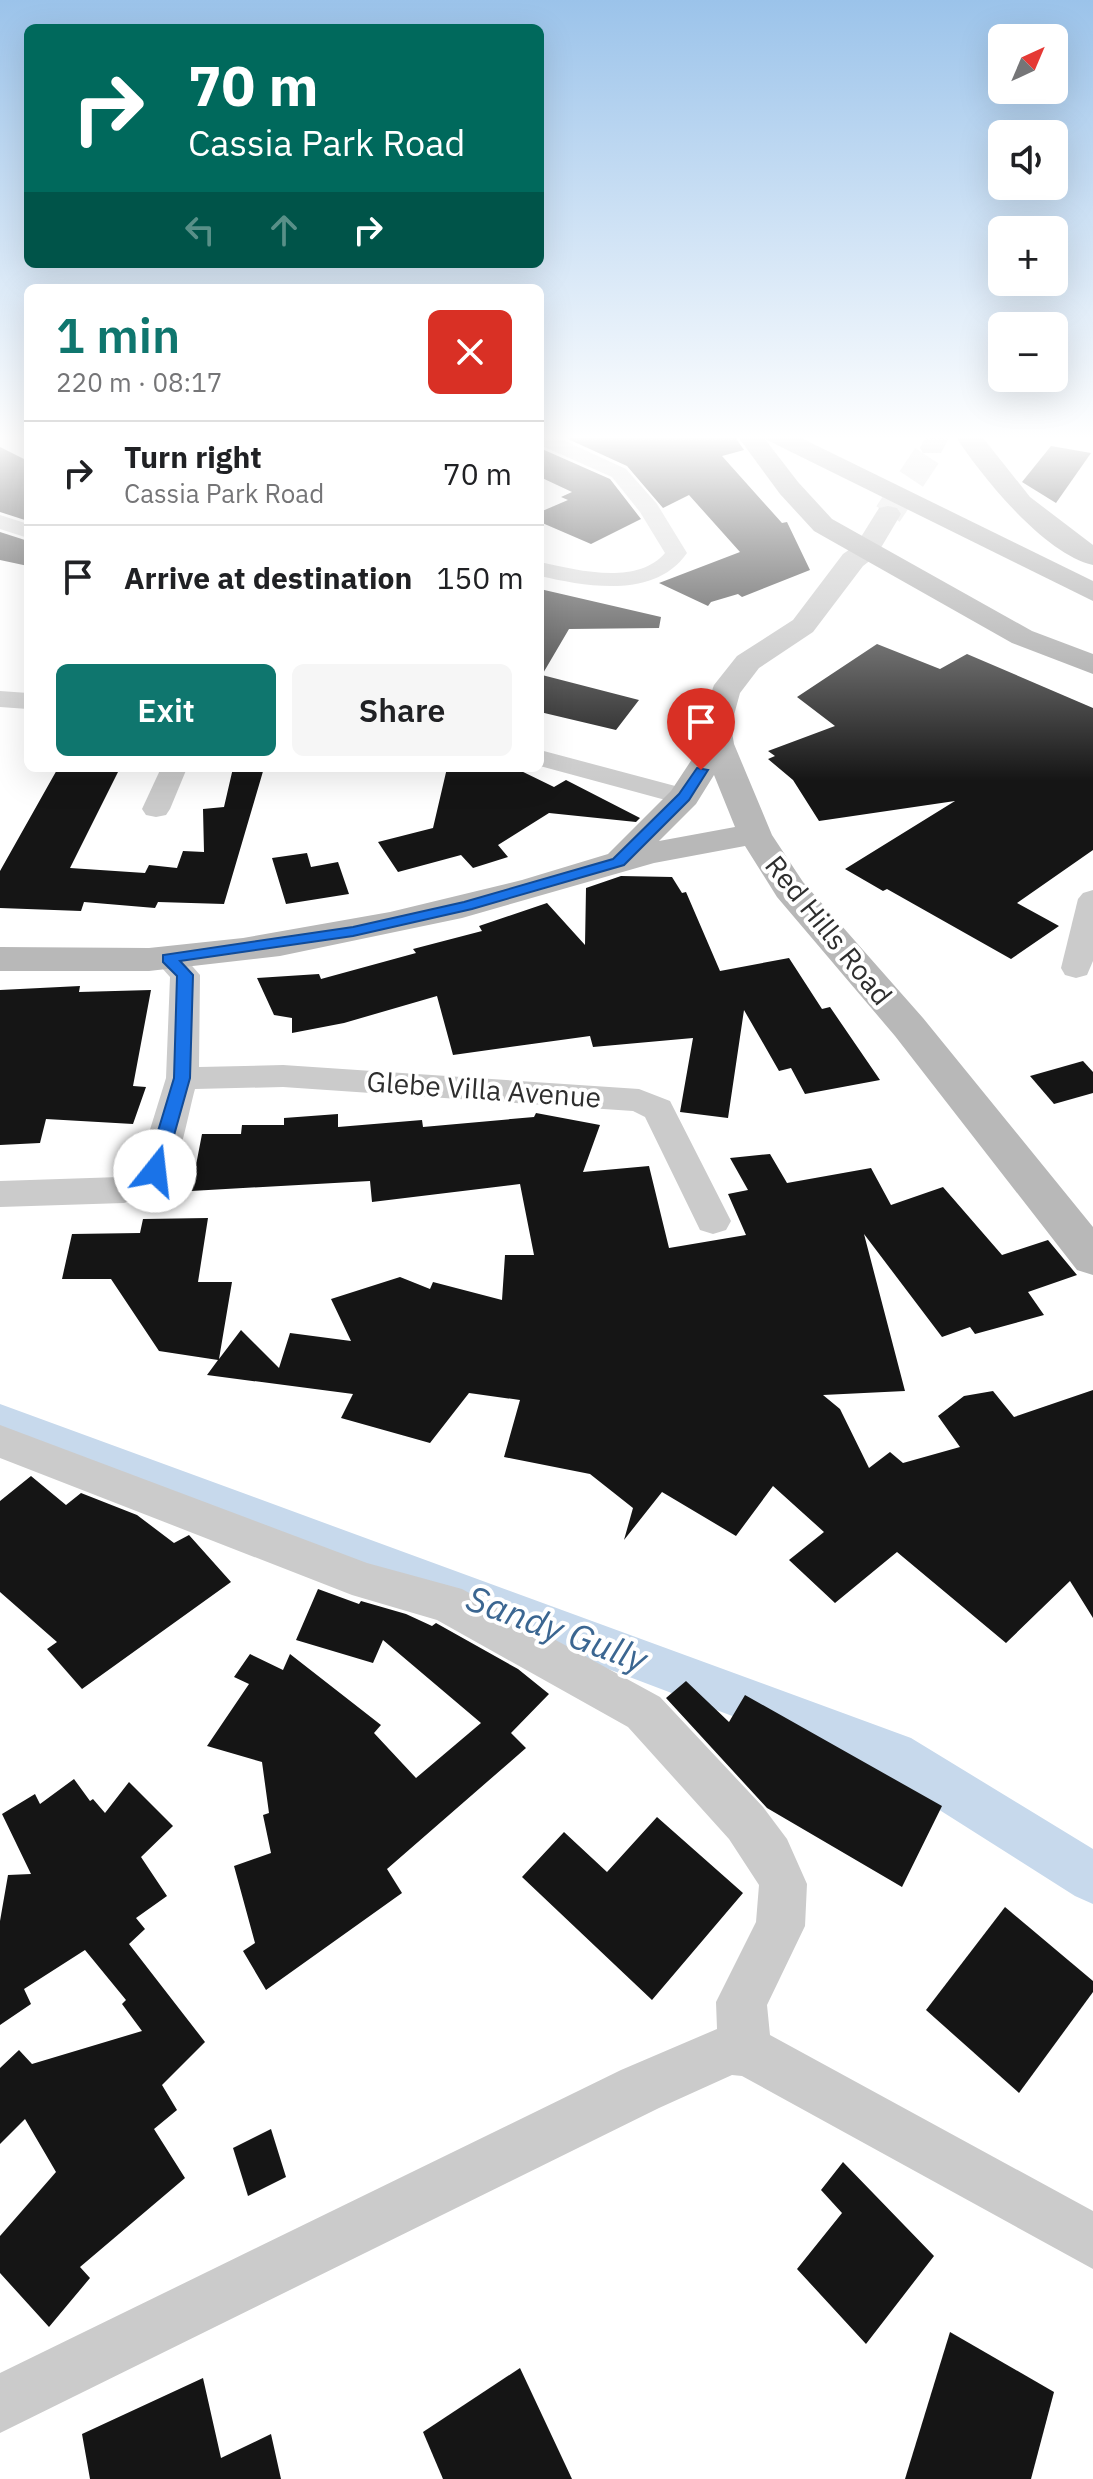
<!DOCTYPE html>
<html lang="en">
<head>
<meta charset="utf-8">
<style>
  body { margin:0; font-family:"IBM Plex Sans",sans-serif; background:#f6f6f6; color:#202124; height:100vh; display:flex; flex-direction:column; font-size:30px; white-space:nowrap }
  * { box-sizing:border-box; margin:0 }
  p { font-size:26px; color:#757577 }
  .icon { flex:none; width:44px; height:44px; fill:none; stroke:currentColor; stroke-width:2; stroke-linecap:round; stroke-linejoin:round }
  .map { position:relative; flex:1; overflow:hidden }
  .drawer { position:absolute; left:24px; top:284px; width:520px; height:488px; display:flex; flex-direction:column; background:#fff; border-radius:12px; box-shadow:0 8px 32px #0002 }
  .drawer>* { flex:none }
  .banner { position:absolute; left:24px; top:24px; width:520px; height:244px; border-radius:12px; box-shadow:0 8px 32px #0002; background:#00695c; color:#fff; overflow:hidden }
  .needle { width:52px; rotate:44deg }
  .buttons { position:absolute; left:988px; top:24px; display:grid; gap:16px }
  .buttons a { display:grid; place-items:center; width:80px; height:80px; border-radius:12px; background:#fff; box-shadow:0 8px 32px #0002; font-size:40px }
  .pin { position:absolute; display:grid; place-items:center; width:68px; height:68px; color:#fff; margin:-82px -34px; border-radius:50% 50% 50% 0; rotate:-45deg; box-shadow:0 0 8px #0007 }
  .pin .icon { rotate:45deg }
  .me { position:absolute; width:88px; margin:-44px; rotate:16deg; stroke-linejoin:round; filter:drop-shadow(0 0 6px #0008) }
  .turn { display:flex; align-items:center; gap:28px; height:168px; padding:0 32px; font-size:36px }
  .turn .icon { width:104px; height:104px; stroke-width:2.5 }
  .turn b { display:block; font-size:56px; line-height:68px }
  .lanes { display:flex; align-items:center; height:76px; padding:0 32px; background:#0003; justify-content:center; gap:40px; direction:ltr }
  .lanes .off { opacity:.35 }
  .round { display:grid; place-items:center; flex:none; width:84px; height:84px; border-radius:12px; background:#f6f6f6 }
  .summary { display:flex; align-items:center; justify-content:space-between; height:136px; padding:0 32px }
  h1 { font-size:48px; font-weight:600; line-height:60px; color:#0f766e }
  .primary-button { display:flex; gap:16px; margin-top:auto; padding:16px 32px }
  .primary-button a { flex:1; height:92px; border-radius:12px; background:#0f766e; color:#fff; font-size:32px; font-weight:600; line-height:92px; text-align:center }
  .primary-button a+a { background:#f6f6f6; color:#202124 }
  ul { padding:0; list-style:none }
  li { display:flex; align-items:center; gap:24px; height:104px; padding:0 32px; border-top:2px solid #e0e0e0 }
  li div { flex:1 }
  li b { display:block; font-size:30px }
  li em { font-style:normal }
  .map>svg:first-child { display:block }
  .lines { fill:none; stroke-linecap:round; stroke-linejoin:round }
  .canal { fill:#c7d9ec; fill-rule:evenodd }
  .building { fill:#151515 }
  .secondary-tunnel { stroke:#d5d5d5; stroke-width:28; stroke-dasharray:28 14; stroke-linecap:butt }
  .street { fill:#cbcbcb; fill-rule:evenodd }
  .secondary { fill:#b8b8b8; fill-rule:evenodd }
  .highway { fill:#959595; fill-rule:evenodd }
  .route { fill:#1a73e8; stroke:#114b97; stroke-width:2 }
  .labels { text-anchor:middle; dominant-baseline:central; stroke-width:8; stroke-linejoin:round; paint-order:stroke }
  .street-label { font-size:28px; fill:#2e2e2e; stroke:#fff }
  .near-water-label { font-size:36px; font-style:italic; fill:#3b6691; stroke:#fff }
</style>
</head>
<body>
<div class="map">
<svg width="1093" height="2479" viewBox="0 0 1093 2479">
  <rect width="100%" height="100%" fill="#fff"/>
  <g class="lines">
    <polygon class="canal" points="0,1404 911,1738 1093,1849 1093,1904 1075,1896 878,1771 0,1439"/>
  </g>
  <g class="building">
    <polygon points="580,434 733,434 744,450 722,456 782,523 787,522 810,570 742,597 738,594 711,602 708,606 659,583 740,552 689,495 663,508 627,466 568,439"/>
    <polygon points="1051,446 1091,453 1056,503 1022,482"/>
    <polygon points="0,447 28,461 28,521 0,512"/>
    <polygon points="542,449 610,479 641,519 591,544 540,522 540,512 568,500 561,497 572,492 540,477"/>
    <polygon points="0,532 28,541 28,566 0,560"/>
    <polygon points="540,589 661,617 659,628 569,629 542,675 639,700 616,730 540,712"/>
    <polygon points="877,644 940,669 967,654 1093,708 1093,850 1017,903 1059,926 1011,959 887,889 883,891 845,869 955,801 819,821 793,780 768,759 775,756 768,751 835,726 797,697"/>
    <polygon points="58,768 120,768 70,868 145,873 149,865 177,868 183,851 204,852 203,809 224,807 233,768 264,768 224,904 158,902 155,908 84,902 81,911 0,908 0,871"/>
    <polygon points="447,768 515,768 554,787 566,780 640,818 636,822 549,813 498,845 508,857 473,868 461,855 398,872 378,842 433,828"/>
    <polygon points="307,853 311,867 338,862 349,894 286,904 272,858"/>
    <polygon points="621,876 672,877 682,893 686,892 720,971 789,958 822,1009 830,1007 880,1080 805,1094 791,1068 779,1071 744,1010 728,1118 680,1112 693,1038 593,1047 590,1036 453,1055 437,996 344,1023 292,1033 292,1018 274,1015 257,978 319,974 321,979 416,953 413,949 482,931 479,926 547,903 585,945 586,888"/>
    <polygon points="80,986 79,992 151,990 133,1086 146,1087 133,1124 46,1119 40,1143 0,1145 0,990"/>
    <polygon points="1083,1061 1093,1072 1093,1093 1054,1104 1030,1076"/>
    <polygon points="536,1113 600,1125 583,1172 649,1166 669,1248 746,1235 728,1194 748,1190 730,1158 770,1154 787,1183 871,1168 891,1205 943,1187 1002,1255 1048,1240 1077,1275 1028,1292 1044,1315 975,1334 970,1327 942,1337 864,1234 905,1391 823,1395 840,1409 869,1468 890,1452 903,1463 960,1447 938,1416 964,1396 993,1391 1014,1417 1093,1390 1093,1618 1070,1581 1006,1643 897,1552 835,1603 789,1560 824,1532 773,1486 736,1536 662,1492 624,1540 633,1508 590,1474 504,1457 520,1400 469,1393 430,1443 341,1418 353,1394 207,1375 218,1360 159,1351 111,1279 62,1279 72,1234 140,1233 143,1219 208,1218 198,1282 232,1282 219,1359 241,1330 279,1368 290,1333 351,1341 331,1299 400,1277 430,1289 433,1282 502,1300 505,1255 534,1255 520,1184 372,1202 370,1181 191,1191 202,1134 241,1134 242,1125 284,1125 284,1118 338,1114 338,1127 422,1120 423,1127 534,1117"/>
    <polygon points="31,1476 66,1505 81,1493 137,1515 174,1543 189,1535 231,1582 82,1689 47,1649 57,1642 0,1592 0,1501"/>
    <polygon points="318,1589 359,1604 361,1601 406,1614 432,1626 436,1623 518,1669 549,1694 511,1733 526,1748 387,1869 402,1893 266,1990 243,1951 255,1943 234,1866 271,1853 263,1815 269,1813 262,1762 207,1746 249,1684 234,1677 250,1654 283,1670 290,1654 381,1725 374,1733 416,1778 481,1723 383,1640 373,1663 296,1640"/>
    <polygon points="686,1681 729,1722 745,1695 942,1806 902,1887 767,1808 666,1698"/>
    <polygon points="74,1779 90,1801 93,1799 105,1813 129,1782 173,1826 141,1857 167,1896 136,1918 145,1929 129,1944 205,2042 162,2085 177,2110 154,2129 185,2178 80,2267 90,2278 49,2327 0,2273 0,2236 56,2172 25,2119 0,2144 0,2068 19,2050 32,2064 142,2031 122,2004 126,2000 85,1950 24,1989 31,2004 0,2025 0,1921 8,1875 31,1874 2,1814 35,1794 40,1804"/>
    <polygon points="657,1817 743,1893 652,2000 522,1877 564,1832 607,1872"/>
    <polygon points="1005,1907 1093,1981 1093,1992 1019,2093 926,2010"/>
    <polygon points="271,2129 286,2177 248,2196 233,2148"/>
    <polygon points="843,2162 934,2256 866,2344 797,2269 842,2213 821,2190"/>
    <polygon points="950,2332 1054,2392 1031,2479 905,2479"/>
    <polygon points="520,2368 572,2479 443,2479 423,2432"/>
    <polygon points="203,2378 221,2458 271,2434 281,2479 90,2479 82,2434"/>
  </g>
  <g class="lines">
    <polyline class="secondary-tunnel" points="888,514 932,448"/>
    <g class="street">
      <path d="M540,434H550L626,469L657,504L687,553C655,599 588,587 540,576V562C576,570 637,586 665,553L640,512L612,477L540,445Z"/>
      <polygon points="0,515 28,524 28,538 0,529"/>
      <polygon points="0,691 28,693 28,709 0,707"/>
      <polygon points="540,750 694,791 698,797 694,803 684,805 540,766"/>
      <polygon points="161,768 187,768 170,809 166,815 156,817 146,815 142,809"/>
      <polygon points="1093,890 1093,961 1087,975 1076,978 1065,975 1061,968 1078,899 1083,893"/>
      <path d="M168,948L179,951L200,975L199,1067L283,1065L639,1089L670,1101L731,1221L726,1230L713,1234L700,1230L645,1117L633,1111L283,1087L195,1089C189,1110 180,1163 168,1179C157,1193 140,1198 124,1203L0,1207V1181L120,1177L139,1165L166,1078L170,977L153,958L157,951Z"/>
      <polygon points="0,1425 367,1563 462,1589 660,1697 763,1807 787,1839 807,1884 805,1926 767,2005 770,2035 1093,2211 1093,2269 742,2076 732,2075 659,2108 0,2433 0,2373 621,2070 717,2029 716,2002 756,1922 759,1885 729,1839 628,1727 437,1620 352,1595 0,1458"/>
    </g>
    <g class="secondary">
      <polygon points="927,434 951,434 941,453 923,453 920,448"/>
      <path d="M888,506L897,508L901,514L876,556L863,566L813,632L759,668L740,693L731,726L734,744L772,835L803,882L923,1018L1093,1227V1275L1077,1270L895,1036L777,897L745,846L654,863L462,918L280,956L149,971H0V947L149,948L243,938L390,912L522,880L608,854L671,791L702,744L699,726L714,685L737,656L793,620L843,554L856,545L879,508ZM714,775L735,827L659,841L696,804Z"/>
    </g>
    <g class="highway">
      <polygon points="736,434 761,434 798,482 832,519 1032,631 1093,654 1093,674 1012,643 814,531 780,494"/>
      <polygon points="762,434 793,434 1093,581 1093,601 765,439"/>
      <path d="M954,434H980L1030,497L1093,545V565C1043,553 981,476 954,434Z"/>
    </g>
  </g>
  <linearGradient id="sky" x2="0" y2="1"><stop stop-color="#9bc3ea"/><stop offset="0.56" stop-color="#fff"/><stop offset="1" stop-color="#fff" stop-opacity="0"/></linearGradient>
  <rect width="1093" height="781" fill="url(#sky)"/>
  <polygon class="route" points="697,768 708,770 689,800 624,865 472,909 353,936 180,961 193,975 190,1078 164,1171 155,1177 149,1175 146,1171 174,1078 177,976 163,962 163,955 353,927 464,902 613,859 679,794"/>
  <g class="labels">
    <g class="street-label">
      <text transform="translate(829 930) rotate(51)">Red Hills Road</text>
      <text transform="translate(484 1089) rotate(4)">Glebe Villa Avenue</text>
    </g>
    <g class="near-water-label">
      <text transform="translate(557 1628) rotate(20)">Sandy Gully</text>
    </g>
  </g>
</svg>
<div class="buttons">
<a><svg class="needle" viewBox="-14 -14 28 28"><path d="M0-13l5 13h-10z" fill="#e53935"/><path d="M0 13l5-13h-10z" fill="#757577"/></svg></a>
<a><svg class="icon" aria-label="sound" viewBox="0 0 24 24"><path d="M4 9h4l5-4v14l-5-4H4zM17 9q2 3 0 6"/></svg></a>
<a>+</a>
<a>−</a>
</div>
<div class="pin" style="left:701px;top:770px;background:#d93025"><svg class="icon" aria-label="arrive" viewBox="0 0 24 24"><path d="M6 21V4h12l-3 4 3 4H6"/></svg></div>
<svg class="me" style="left:155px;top:1171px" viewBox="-20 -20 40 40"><circle r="19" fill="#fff"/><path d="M0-13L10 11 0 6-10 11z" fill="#1a73e8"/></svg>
<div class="banner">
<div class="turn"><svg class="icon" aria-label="right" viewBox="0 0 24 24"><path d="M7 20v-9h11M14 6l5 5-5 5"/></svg><div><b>70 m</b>Cassia Park Road</div></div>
<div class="lanes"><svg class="icon off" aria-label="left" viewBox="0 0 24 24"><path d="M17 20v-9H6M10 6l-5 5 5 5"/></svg><svg class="icon off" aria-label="ahead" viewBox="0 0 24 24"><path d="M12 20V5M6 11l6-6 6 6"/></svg><svg class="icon" aria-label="right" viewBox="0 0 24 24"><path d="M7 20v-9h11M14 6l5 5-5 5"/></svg></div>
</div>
<section class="drawer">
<div class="summary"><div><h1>1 min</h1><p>220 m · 08:17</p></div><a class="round" style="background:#d93025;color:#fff"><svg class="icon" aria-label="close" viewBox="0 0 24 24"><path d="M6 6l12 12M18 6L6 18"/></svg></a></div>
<ul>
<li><svg class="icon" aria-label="right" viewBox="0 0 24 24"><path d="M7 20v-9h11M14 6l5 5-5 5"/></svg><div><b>Turn right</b><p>Cassia Park Road</p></div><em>70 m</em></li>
<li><svg class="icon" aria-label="arrive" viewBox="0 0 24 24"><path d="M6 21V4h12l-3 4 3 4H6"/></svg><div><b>Arrive at destination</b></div><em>150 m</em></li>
</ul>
<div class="primary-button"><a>Exit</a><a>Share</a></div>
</section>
</div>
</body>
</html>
